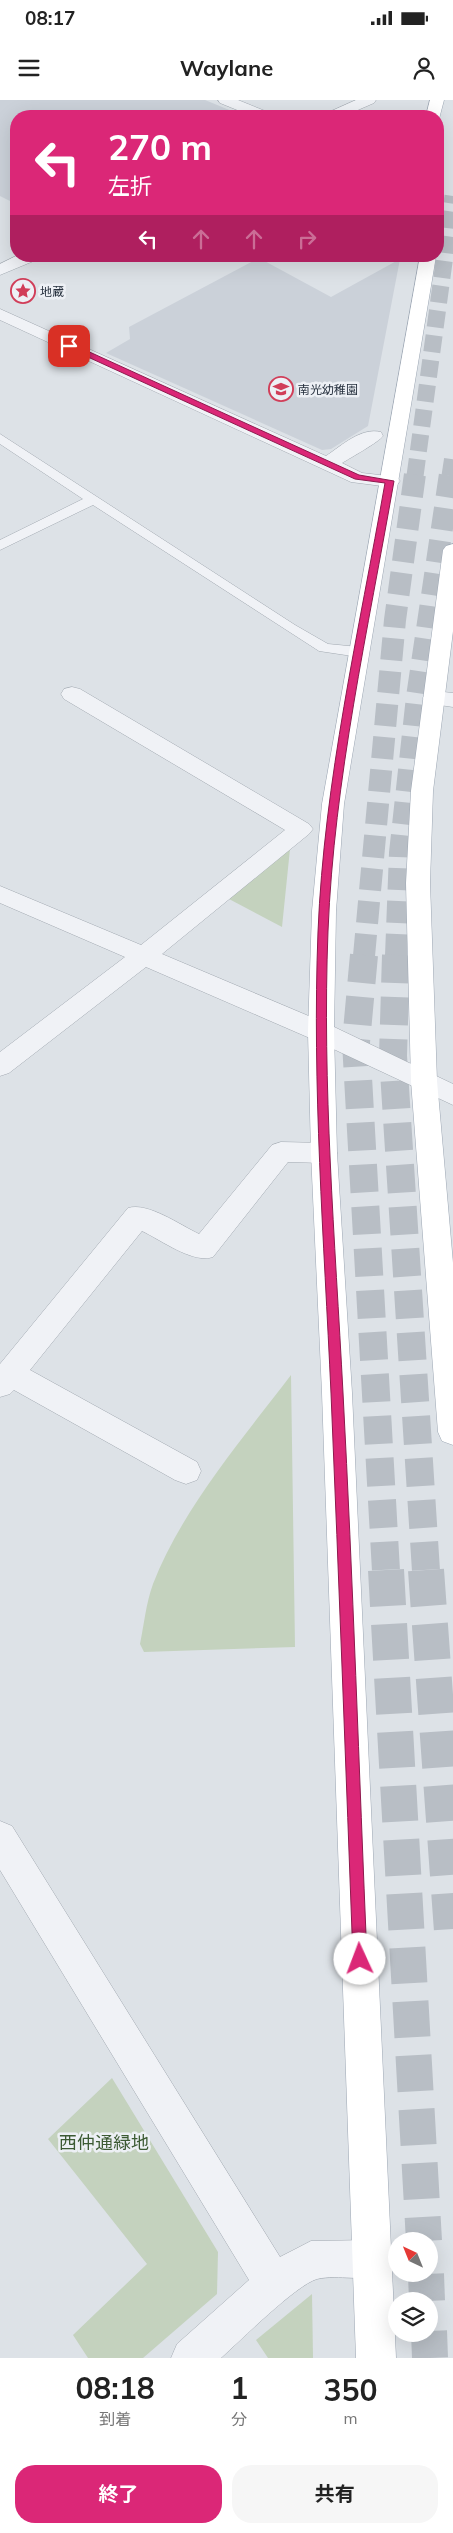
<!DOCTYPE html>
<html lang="ja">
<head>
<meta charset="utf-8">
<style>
  body { margin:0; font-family:Mulish,"Noto Sans JP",sans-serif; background:#f6f6f6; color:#222; height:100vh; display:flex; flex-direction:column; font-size:19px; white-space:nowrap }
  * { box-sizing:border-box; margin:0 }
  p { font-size:16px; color:#767676 }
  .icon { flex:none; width:28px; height:28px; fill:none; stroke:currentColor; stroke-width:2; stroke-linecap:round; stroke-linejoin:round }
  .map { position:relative; height:2258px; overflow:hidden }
  .sheet { display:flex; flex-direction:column; background:#fff; flex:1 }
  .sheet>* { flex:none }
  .guide { position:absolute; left:10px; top:10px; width:434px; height:152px; border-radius:20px; box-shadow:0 5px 20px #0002; background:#db2777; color:#fff; overflow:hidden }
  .needle { width:32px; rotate:317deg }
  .controls { position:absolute; left:388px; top:2132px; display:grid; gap:10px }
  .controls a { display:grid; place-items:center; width:50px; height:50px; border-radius:50%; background:#fff; box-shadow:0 5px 20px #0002; font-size:25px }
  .pin { position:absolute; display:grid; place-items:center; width:42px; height:42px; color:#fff; margin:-21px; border-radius:10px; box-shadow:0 2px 8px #0006 }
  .me { position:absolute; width:55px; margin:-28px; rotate:358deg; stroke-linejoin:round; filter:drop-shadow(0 0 4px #0008) }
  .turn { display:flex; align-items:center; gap:18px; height:105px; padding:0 15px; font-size:22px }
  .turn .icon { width:65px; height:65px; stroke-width:2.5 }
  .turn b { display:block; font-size:35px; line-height:42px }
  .lanes { display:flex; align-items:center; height:48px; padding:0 15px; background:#0003; justify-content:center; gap:25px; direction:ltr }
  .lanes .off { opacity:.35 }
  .eta { display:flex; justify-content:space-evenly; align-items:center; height:85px; text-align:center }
  .eta b { font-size:30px; font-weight:700; line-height:35px }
  .button { display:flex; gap:10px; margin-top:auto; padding:10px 15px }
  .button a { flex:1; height:58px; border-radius:20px; background:#db2777; color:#fff; font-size:20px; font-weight:700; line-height:58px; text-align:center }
  .button a+a { background:#f6f6f6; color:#222 }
  .status { display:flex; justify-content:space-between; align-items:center; height:35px; padding:0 25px; background:#fff; direction:ltr }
  .status svg { height:14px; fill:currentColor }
  header { display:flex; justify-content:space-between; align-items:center; height:65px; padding:0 15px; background:#fff; font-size:22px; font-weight:700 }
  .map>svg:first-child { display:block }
  .built { fill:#cbd1d9 }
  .green { fill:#c4d2be }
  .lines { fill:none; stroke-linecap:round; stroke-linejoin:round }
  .primary-tunnel-far3 { stroke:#b8bec5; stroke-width:17; stroke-dasharray:17 8; stroke-linecap:butt }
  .primary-tunnel-far2 { stroke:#b8bec5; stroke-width:22; stroke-dasharray:22 11; stroke-linecap:butt }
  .primary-tunnel-far1 { stroke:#b8bec5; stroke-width:28; stroke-dasharray:28 14; stroke-linecap:butt }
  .primary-tunnel { stroke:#b8bec5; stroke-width:36; stroke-dasharray:36 18; stroke-linecap:butt }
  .service-casing { stroke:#a2a9b1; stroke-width:1 }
  .minor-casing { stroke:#a2a9b1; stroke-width:1 }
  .primary-casing { stroke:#9ca6b3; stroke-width:1 }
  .service { fill:#f0f2f6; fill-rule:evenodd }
  .minor { fill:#f0f2f6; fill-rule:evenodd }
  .primary { fill:#fff; fill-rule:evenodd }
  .route { fill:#db2777; stroke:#8e194d }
  .labels { text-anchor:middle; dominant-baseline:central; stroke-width:5; stroke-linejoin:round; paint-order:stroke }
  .far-poi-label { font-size:12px; fill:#26303e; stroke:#edf0f5; text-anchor:start }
  .near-park-label { font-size:18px; fill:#3c5a33; stroke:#edf0f5 }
</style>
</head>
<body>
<div class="status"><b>08:17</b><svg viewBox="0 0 49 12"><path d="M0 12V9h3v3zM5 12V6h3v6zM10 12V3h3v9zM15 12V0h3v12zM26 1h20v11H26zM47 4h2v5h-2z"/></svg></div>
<header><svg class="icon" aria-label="menu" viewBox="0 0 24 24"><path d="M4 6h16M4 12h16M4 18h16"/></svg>Waylane<svg class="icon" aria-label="person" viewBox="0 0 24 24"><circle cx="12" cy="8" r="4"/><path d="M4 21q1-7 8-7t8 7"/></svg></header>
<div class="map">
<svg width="453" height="2258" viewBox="0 0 453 2258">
  <rect width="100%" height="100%" fill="#dde2e7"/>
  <g class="built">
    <polygon points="0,0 205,0 244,16 16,16 16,104 0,96"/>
    <polygon points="259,158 331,197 400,159 368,326 331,349 322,350 106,253 130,239 129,227"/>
  </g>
  <g class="green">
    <polygon points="290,749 282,827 229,799"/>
    <path d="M291,1275L295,1547L144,1552L140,1544C144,1525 146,1503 153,1484C182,1409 243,1338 291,1275Z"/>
    <polygon points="112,1978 218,2152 217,2194 143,2258 88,2258 73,2235 147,2164 48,2039"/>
    <polygon points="312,2194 313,2258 268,2258 256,2240"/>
  </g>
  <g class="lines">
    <g class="primary-tunnel-far3">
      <polyline points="415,376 453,96"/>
      <polyline points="450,376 453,356"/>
    </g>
    <g class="primary-tunnel-far2">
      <polyline points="364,856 395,520 415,374"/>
      <polyline points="396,856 400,753 417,597 450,374"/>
    </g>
    <g class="primary-tunnel-far1">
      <polyline points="364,855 356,942 386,1471"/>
      <polyline points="396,855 393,956 426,1471"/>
    </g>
    <g class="primary-tunnel">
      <polyline points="386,1470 424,2141"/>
      <polyline points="426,1470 453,1845"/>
      <polyline points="426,2174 427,2201"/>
      <polyline points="429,2231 430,2258"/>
    </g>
    <defs>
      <polygon id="service" points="0,334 295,525 328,544 359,547 367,552 359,557 319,551 93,405 0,450 0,440 83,399 0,344"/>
      <g id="minor">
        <polygon points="218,0 238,0 270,13 273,16 252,16 220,3"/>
        <polygon points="356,0 376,0 374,3 344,16 324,16 327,13"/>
        <polygon points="16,156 38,156 36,160 0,175 0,164"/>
        <path d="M0,209L326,356C341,346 361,327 381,332L383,336C379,342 350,358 342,363L362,373L397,377L400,381L397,385L390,387L351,382L0,220Z"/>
        <polygon points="72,587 80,589 309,724 313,729 309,734 162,854 330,925 453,984 453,1005 312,939 146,867 9,973 0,976 0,952 125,857 0,803 0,786 141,845 285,730 64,599 61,594 64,589"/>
        <polygon points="434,591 453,593 453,607 426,603 423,598 426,593"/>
        <path d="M281,1042L324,1043L333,1046L337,1053L333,1060L324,1063L288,1062L213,1157C193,1164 161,1140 142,1131L30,1270L197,1362L201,1371L197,1380L186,1384L175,1380L14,1290L10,1294L0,1297V1264L128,1108C148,1102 180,1125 199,1134L272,1045Z"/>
        <path d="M0,1721L12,1726L280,2157L311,2141L372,2140L386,2145L391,2159L386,2173C362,2183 340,2174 317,2179C296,2185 240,2241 221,2258H171L177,2244L249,2180L0,1770Z"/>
      </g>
      <g id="primary">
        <polygon points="430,0 444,0 439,19 438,20 438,16 426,16"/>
        <polygon points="420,156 436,156 344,704 336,811 334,932 337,1053 352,1293 396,2258 356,2258 322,1293 311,1053 308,932 312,811 322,704"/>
        <polygon points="453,444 453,531 433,691 430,783 437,981 453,1163 453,1345 442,1341 438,1332 411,981 406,783 411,691 443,450 446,446"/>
      </g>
    </defs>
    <use href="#service" class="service-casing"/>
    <use href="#minor" class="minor-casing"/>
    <use href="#primary" class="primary-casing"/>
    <use href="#service" class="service"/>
    <use href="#minor" class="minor"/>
    <use href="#primary" class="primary"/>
  </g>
  <path class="route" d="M66,244H72L359,375L394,381C368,530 334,679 328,831C322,985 335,1139 343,1293C353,1481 359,1670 367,1859L365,1864L360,1866L355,1864L353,1859C346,1670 339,1482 331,1293C324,1139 312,986 318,832C324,681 359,531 385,383L355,379L66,247Z"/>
  <defs>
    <symbol id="sight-ring" viewBox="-11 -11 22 22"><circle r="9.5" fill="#edf0f5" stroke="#d13e59" stroke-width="1.5"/><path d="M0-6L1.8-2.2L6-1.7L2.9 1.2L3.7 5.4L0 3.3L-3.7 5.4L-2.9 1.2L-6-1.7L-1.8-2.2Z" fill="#d13e59"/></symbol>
    <symbol id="school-ring" viewBox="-11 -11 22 22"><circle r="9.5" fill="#edf0f5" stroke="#d13e59" stroke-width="1.5"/><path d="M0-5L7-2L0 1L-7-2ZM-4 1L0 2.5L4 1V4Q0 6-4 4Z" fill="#d13e59"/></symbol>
  </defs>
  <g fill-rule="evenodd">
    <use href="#sight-ring" x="9" y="177" width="28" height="28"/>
    <use href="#school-ring" x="267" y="275" width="28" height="28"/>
  </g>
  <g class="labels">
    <g class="far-poi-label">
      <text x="40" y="191">地蔵</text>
      <text x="298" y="289">南光幼稚園</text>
    </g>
    <g class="near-park-label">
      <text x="104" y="2042">西仲通緑地</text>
    </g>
  </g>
</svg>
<div class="controls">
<a><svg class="needle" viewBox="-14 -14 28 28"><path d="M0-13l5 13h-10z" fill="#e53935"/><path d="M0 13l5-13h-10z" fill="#767676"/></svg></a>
<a><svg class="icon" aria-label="layers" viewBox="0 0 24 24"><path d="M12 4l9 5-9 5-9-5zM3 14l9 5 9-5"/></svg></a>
</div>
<div class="pin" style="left:69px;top:246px;background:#d93025"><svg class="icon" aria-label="arrive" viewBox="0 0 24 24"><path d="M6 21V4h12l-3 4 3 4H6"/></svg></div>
<svg class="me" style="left:360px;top:1859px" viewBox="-20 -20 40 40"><circle r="19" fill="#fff"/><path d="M0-13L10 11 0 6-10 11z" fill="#db2777"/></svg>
<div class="guide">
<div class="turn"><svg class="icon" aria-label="left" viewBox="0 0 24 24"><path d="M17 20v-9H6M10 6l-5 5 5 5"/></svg><div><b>270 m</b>左折</div></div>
<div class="lanes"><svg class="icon" aria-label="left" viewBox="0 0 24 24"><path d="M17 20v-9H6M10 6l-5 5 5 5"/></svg><svg class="icon off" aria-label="ahead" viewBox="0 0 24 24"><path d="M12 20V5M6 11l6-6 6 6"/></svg><svg class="icon off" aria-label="ahead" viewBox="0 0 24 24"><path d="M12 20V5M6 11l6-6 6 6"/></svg><svg class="icon off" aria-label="right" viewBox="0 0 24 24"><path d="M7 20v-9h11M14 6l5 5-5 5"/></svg></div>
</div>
</div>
<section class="sheet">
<div class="eta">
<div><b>08:18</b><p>到着</p></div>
<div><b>1</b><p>分</p></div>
<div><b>350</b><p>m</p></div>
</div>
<div class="button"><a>終了</a><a>共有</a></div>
</section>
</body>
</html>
